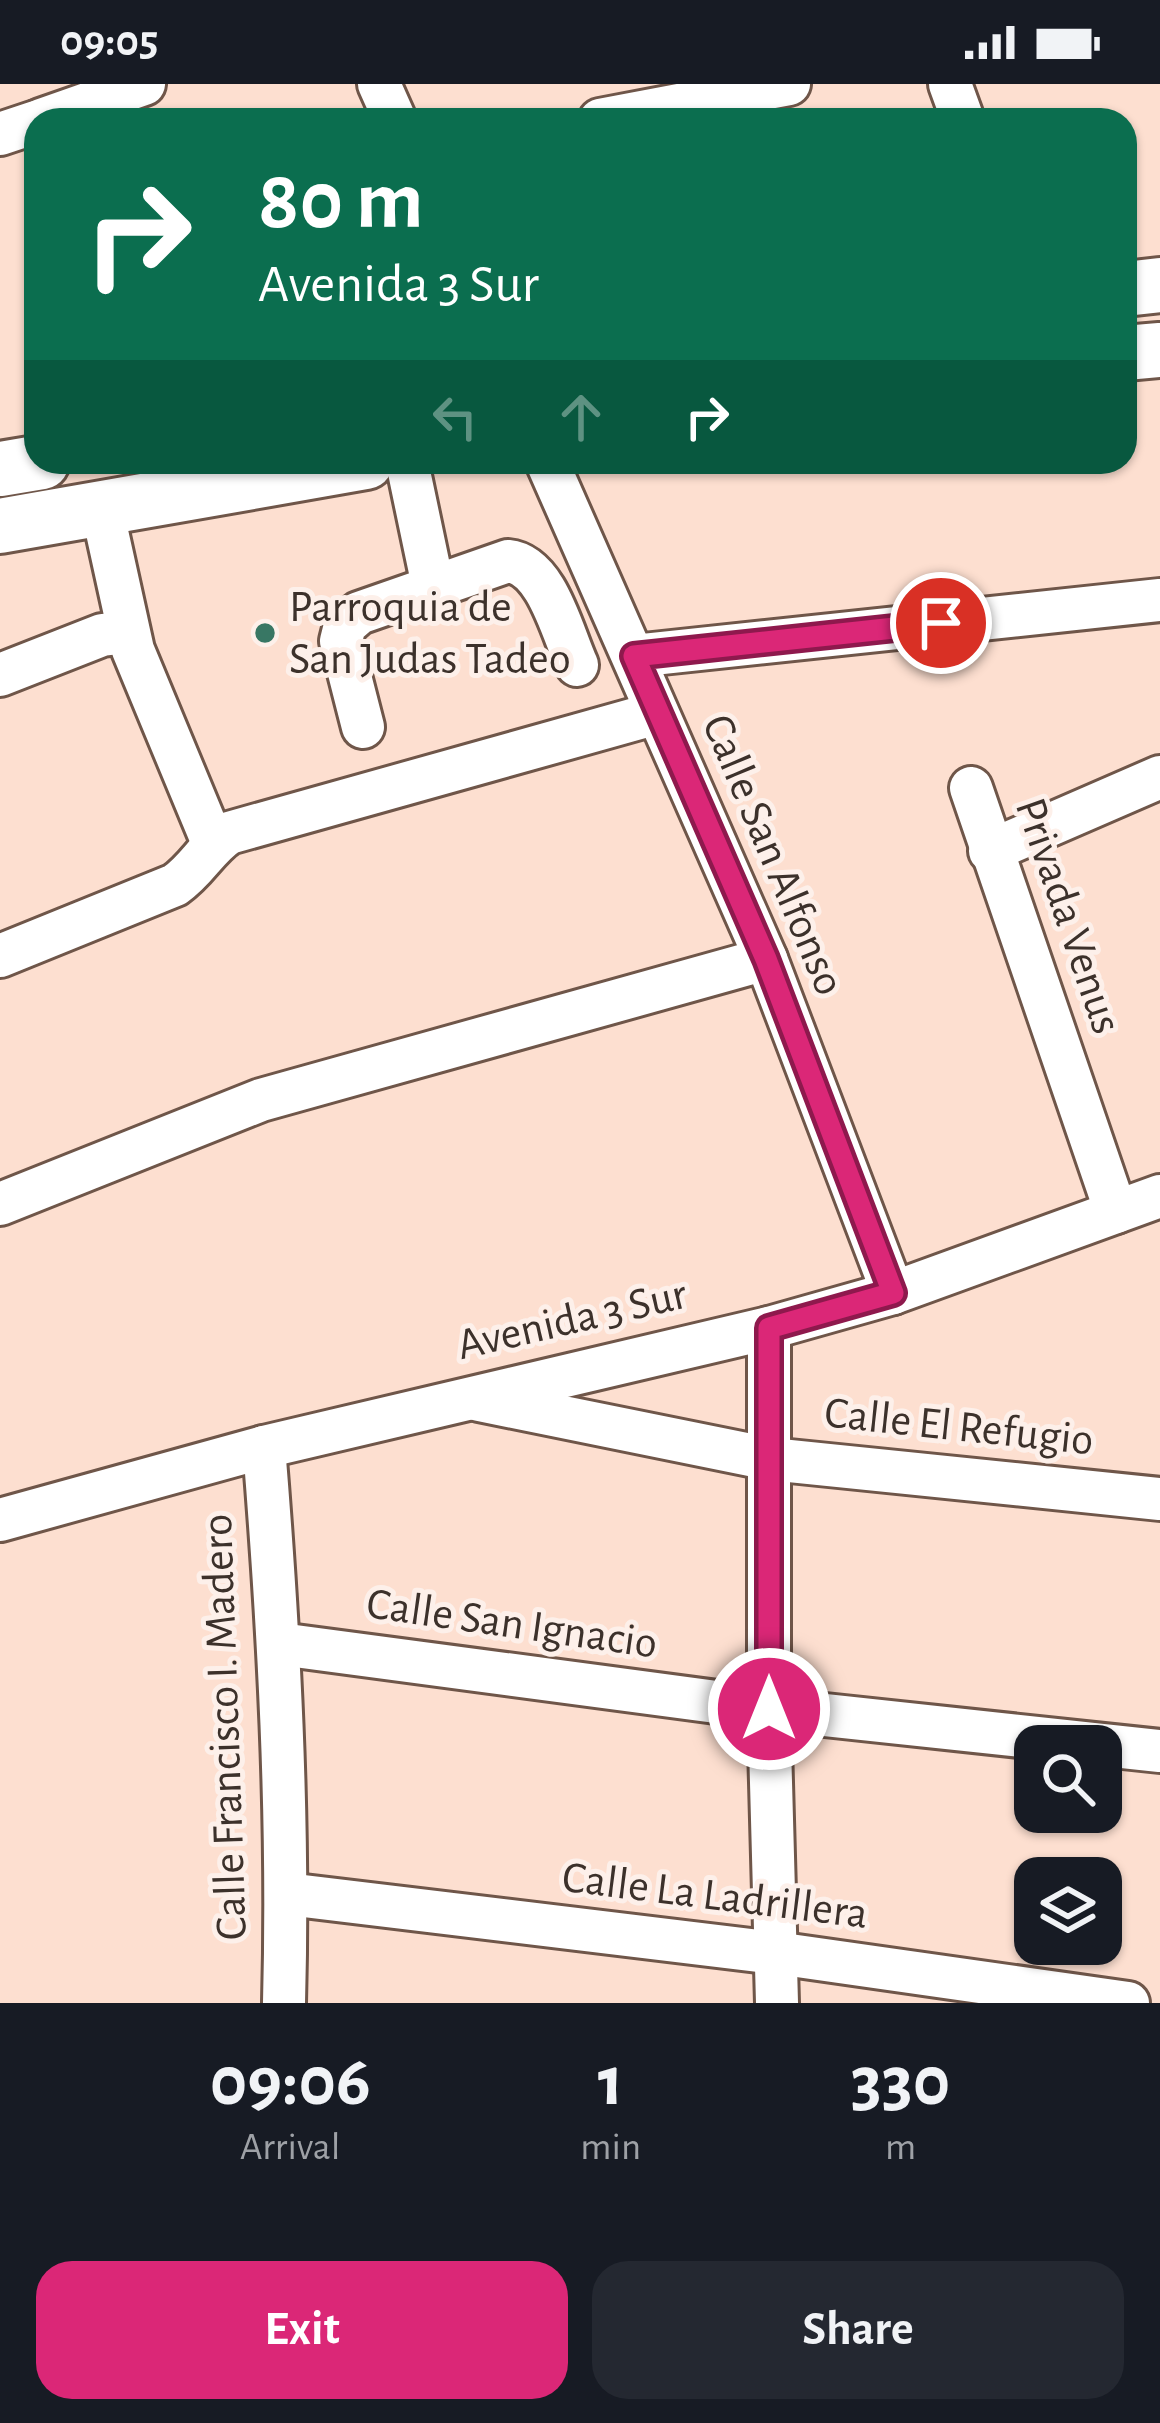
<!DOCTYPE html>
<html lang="en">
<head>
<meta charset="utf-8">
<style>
  body { margin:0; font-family:"Alegreya Sans",sans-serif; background:#242831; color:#f1f3f6; height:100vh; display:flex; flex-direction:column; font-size:45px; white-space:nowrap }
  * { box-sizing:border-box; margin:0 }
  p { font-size:39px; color:#9ea1a6 }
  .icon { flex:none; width:66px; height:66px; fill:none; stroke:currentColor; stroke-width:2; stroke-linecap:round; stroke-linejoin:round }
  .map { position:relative; height:1919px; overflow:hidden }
  .drawer { display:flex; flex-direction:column; background:#171b24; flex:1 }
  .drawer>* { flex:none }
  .hud { position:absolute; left:24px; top:24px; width:1113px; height:366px; border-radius:36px; box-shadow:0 3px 9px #0004; background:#0b6e4f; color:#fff; overflow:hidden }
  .fabs { position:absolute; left:1014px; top:1641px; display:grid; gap:24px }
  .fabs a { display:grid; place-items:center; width:108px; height:108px; border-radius:24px; background:#171b24; box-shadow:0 3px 9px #0004; font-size:60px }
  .pin { position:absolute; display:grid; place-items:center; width:102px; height:102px; color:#fff; margin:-51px; border:6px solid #fff; border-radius:50%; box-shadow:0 3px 12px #0007 }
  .me { position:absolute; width:132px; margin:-66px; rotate:0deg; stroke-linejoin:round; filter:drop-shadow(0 0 9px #0008) }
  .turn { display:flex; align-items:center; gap:42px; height:252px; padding:0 36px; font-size:54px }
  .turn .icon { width:156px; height:156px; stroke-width:2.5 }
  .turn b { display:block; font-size:84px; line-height:102px }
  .lanes { display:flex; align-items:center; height:114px; padding:0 36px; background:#0003; justify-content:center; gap:60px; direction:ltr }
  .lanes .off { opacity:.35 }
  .eta { display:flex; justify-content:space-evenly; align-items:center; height:204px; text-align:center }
  .eta b { font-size:72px; font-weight:700; line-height:84px }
  .button { display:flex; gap:24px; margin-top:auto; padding:24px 36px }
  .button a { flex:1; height:138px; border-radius:36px; background:#db2777; color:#fff; font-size:48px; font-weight:700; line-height:138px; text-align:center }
  .button a+a { background:#242831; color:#f1f3f6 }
  .status { display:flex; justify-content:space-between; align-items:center; height:84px; padding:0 60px; background:#171b24; direction:ltr }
  .status svg { height:33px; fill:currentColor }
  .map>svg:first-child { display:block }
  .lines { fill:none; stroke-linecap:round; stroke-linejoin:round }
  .minor-casing { stroke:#6f5649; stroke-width:48 }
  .major-casing { stroke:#6f5649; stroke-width:60 }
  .minor { stroke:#fff; stroke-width:42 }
  .major { stroke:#fff; stroke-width:54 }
  .route-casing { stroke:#8e194d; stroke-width:30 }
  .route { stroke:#db2777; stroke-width:21 }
  .poi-dot { fill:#387764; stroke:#fdf0ea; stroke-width:4.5 }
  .labels { text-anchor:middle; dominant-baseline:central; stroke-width:10; stroke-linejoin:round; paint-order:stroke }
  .poi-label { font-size:45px; fill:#3c312b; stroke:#fdf0ea; text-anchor:start }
  .street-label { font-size:45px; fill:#3c312b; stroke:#fdf0ea }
</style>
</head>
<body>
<div class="status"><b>09:05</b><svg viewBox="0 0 49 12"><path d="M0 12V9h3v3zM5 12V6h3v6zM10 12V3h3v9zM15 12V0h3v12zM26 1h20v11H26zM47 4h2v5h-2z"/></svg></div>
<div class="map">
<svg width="1160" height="1919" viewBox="0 0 1160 1919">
  <rect width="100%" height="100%" fill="#fddfd0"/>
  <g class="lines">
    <defs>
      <g id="minor">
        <polyline points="379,0 395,36"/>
        <polyline points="950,0 963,36"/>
        <polyline points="41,36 144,0"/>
        <polyline points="600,36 789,0"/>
        <polyline points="0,50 36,38"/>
        <polyline points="407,378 433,502"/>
        <polyline points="547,378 766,875 893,1209"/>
        <polyline points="102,425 133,566 213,759"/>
        <polyline points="634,572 1160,516"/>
        <polyline points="0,591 102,551 128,548"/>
        <path d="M363,643L341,557L345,541L359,529L508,477C547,481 562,548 577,581"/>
        <polyline points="971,704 1116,1128"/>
        <polyline points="990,767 1160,693"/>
        <path d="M0,872L175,801C198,785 207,763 229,749L657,629"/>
        <polyline points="0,1120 261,1016 766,875"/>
        <polyline points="769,1244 769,1625 777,1919"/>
        <polyline points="479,1316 770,1375 1160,1415"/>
        <path d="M264,1363C279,1548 289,1733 284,1919"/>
        <polyline points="0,1436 264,1363 769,1244 893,1209 1160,1112"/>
        <polyline points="280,1560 769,1625 1160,1667"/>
        <polyline points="287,1810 776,1869 1128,1919"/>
      </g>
      <g id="major">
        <polyline points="1125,205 1160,201"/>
        <polyline points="1125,269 1160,266"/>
        <polyline points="0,385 42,378"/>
        <polyline points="0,442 366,378"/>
      </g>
    </defs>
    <use href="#minor" class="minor-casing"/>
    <use href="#major" class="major-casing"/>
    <use href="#minor" class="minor"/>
    <use href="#major" class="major"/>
  </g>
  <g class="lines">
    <defs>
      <polyline id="route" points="769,1625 769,1244 893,1209 766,875 634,572 941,539"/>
    </defs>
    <use href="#route" class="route-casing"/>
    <use href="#route" class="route"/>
  </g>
  <circle class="poi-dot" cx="265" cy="549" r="12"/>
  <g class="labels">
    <g class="poi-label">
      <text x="289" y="523">Parroquia de<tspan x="289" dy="52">San Judas Tadeo</tspan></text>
    </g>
    <g class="street-label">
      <text transform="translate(773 771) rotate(67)">Calle San Alfonso</text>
      <text transform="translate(1068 832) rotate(71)">Privada Venus</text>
      <text transform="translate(572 1236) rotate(-13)">Avenida 3 Sur</text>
      <text transform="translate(959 1343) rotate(6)">Calle El Refugio</text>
      <text transform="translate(512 1540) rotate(8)">Calle San Ignacio</text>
      <text transform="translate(225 1643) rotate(-92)">Calle Francisco I. Madero</text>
      <text transform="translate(715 1812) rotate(7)">Calle La Ladrillera</text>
    </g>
  </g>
</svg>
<div class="fabs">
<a><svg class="icon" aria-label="search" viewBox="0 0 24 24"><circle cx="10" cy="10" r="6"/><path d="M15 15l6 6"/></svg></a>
<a><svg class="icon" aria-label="layers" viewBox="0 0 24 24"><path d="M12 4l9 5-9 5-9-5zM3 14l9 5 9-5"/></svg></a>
</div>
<div class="pin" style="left:941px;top:539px;background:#d93025"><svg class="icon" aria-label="arrive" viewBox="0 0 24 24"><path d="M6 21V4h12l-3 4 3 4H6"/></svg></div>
<svg class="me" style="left:769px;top:1625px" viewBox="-20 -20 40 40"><circle r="17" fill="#db2777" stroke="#fff" stroke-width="3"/><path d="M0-11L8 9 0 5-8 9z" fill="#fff"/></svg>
<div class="hud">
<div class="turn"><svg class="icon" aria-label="right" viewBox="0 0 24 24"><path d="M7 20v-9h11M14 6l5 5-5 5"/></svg><div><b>80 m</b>Avenida 3 Sur</div></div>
<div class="lanes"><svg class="icon off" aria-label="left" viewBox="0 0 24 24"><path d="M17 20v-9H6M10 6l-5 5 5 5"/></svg><svg class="icon off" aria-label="ahead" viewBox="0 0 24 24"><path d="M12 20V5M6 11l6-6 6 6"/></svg><svg class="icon" aria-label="right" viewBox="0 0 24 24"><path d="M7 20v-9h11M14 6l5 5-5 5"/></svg></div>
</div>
</div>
<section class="drawer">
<div class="eta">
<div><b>09:06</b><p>Arrival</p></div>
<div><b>1</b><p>min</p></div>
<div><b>330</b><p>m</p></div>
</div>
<div class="button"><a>Exit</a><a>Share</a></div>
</section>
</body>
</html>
